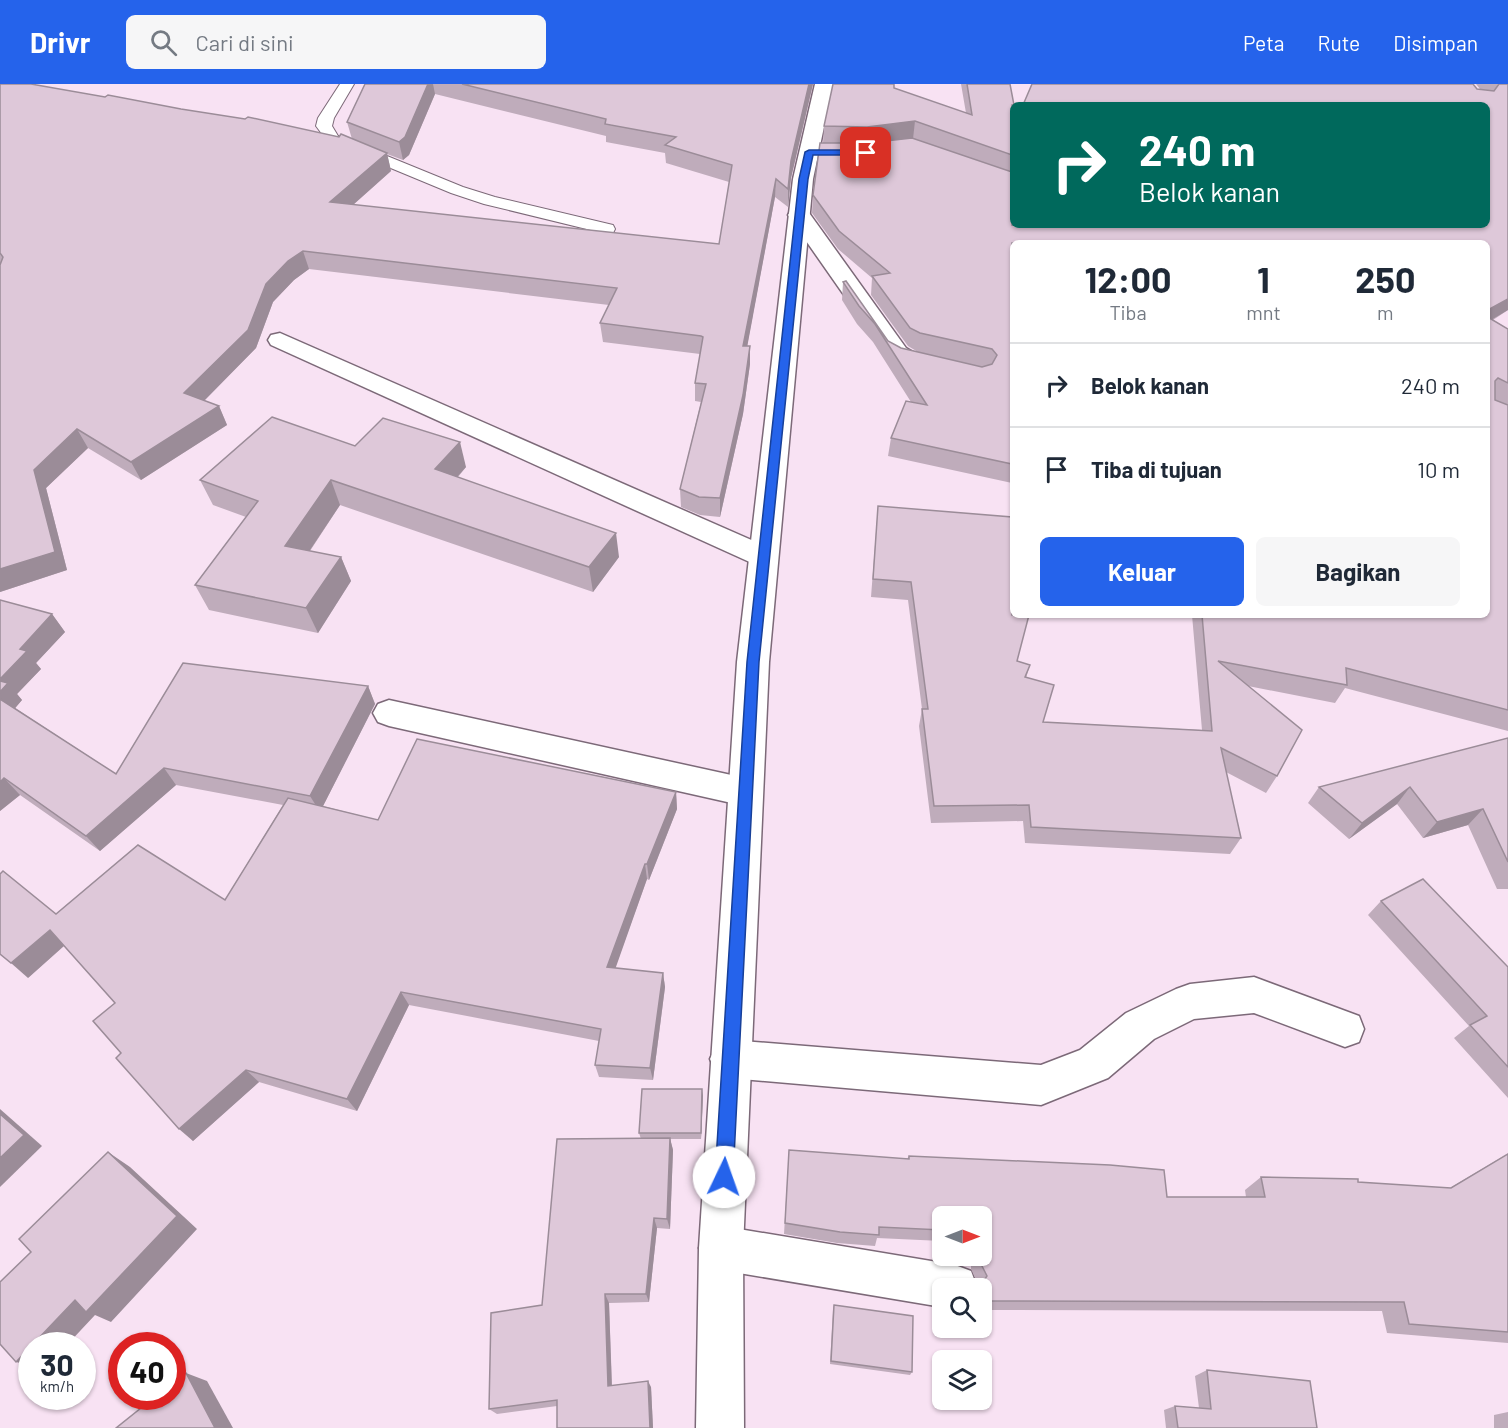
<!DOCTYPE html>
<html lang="id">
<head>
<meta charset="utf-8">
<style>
  body { margin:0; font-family:Barlow,sans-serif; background:#f6f6f7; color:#1f2937; height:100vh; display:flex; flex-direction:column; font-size:22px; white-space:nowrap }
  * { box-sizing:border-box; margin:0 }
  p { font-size:20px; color:#747a83 }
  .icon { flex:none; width:33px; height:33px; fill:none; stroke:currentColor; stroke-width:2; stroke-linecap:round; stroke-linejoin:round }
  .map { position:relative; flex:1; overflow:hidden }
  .side { position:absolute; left:1010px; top:156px; width:480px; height:378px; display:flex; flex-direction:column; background:#fff; border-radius:9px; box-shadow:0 2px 4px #0004 }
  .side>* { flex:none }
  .top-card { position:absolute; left:1010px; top:18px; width:480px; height:126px; border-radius:9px; box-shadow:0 2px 4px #0004; background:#00695c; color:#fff; overflow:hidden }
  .needle { width:39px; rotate:90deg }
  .fabs { position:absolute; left:932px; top:1122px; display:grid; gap:12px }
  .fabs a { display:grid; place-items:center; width:60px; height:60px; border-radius:9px; background:#fff; box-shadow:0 2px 4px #0004; font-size:30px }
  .speed { position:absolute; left:18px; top:1248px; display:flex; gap:12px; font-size:30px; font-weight:700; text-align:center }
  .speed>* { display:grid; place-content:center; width:78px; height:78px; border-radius:50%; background:#fff; box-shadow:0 2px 4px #0004; line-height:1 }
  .speed small { font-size:15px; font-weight:400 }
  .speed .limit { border:9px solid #d22; background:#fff; color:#111 }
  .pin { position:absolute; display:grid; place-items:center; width:51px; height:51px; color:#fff; margin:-26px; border-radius:12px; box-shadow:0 3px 9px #0006 }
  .me { position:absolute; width:66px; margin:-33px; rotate:3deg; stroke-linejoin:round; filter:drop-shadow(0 0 4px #0008) }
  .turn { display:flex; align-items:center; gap:21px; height:126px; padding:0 30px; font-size:27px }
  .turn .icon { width:78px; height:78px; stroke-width:2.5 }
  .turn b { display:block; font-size:42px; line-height:51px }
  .eta { display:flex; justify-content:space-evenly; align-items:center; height:102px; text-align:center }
  .eta b { font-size:36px; font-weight:700; line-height:42px }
  .action { display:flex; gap:12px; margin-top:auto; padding:12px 30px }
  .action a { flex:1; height:69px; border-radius:9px; background:#2563eb; color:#fff; font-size:24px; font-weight:700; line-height:69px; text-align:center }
  .action a+a { background:#f6f6f7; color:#1f2937 }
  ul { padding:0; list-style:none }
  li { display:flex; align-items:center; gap:18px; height:84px; padding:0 30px; border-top:2px solid #e0e1e3 }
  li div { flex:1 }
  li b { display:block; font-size:22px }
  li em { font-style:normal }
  header { display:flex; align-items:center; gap:36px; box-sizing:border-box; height:84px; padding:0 30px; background:#2563eb; color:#fff }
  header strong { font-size:28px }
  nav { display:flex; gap:33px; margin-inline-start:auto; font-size:21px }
  .search { width:420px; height:54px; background:#f6f6f7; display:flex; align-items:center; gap:15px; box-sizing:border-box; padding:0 21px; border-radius:9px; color:#747a83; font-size:22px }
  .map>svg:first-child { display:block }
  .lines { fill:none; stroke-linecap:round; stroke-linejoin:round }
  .service-casing { stroke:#7c6978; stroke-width:2 }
  .minor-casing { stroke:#7c6978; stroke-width:3 }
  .tertiary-casing { stroke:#7c6978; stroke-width:3 }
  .service { fill:#fff; fill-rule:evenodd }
  .minor { fill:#fff; fill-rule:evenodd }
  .tertiary { fill:#fff; fill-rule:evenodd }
  .wall { fill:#bfacbb; fill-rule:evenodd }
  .shaded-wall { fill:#9b8c98 }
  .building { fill:#dec8d9; stroke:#9b8c98; stroke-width:1.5 }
  .route { fill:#2563eb; stroke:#184099; stroke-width:1.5 }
</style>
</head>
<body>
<header>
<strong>Drivr</strong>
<div class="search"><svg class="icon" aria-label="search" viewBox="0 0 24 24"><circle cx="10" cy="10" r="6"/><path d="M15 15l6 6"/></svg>Cari di sini</div>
<nav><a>Peta</a><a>Rute</a><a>Disimpan</a></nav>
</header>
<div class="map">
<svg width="1508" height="1344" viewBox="0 0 1508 1344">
  <rect width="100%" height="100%" fill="#f8e2f3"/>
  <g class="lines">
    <defs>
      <polygon id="service" points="340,0 354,0 334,34 332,42 338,52 463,103 495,113 613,141 615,145 613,149 607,150 484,120 451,109 328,58 316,42 318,34"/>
      <g id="minor">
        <path d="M799,125L807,126L906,264L916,270L934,274L937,279L934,284C918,288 902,282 888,274L788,131L791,126Z"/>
        <polygon points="280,249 774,466 778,473 774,480 764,483 754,480 271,261 268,256 271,251"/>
        <polygon points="389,616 745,694 757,698 762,708 757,718 745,722 389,642 378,638 373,629 378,620"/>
        <polygon points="1254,893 1359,932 1364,945 1359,958 1345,963 1254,929 1194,935 1154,955 1108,994 1041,1021 730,994 716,988 710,975 716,962 730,956 1041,981 1080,966 1126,929 1176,905 1190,900"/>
        <polygon points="721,1142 955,1181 971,1187 977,1203 942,1204 942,1223 721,1186 706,1179 699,1164 706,1149"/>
      </g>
      <polygon id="tertiary" points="815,0 833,0 813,95 769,578 743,1164 744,1344 696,1344 699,1164 737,578 793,95"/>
    </defs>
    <use href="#service" class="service-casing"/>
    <use href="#minor" class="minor-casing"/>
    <use href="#tertiary" class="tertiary-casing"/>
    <use href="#service" class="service"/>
    <use href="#minor" class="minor"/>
    <use href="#tertiary" class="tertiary"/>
  </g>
  <g class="wall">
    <path d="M0,0L105,13L352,55L347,38L365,0H813L791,94L788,123L775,113L747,262L750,280L743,330L720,433L700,431L681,423L680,405L701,318L695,317V299L700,270L603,258L600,239L609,221L309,185L294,196L273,218L256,264L204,317L219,322L227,341L141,396L88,364L46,404L67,486L0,508ZM435,10L606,52V58L665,69L666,79L729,98L719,160L353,121L391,87L387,70L403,76L409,71Z"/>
    <polygon points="961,0 1010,0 1012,21 1012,141 1486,141 1477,5 1480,5 1476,0 1508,0 1508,226 1493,236 1508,245 1508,647 1345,604 1335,619 1248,602 1277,692 1266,709 1226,688 1241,754 1230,770 1025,759 1023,737 931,739 919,642 922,625 908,516 871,513 878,422 1017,577 1030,581 1026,594 1043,638 1202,646 1192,531 1486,531 1486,159 1012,159 1012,399 888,372 891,354 911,318 873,258 857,240 842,216 843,198 888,257 901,264 918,268 908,262 871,211 872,194 838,165 812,129 813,111 823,59 824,42 894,4 966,29"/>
    <polygon points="355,362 466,383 458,393 619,473 593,508 340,421 310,467 341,473 351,497 318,549 209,526 195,501 246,433 213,421 200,396"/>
    <polygon points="0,516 52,530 65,548 36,579 41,585 17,610 22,616 15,624 116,690 368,602 375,620 323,722 378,736 676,708 677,725 649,796 647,795 615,884 663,889 665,903 653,996 599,993 595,981 599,957 409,921 357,1027 259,998 193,1057 121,969 115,919 64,862 28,894 56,830 225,816 283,721 176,701 100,767 20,711 0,727"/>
    <polygon points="1508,654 1508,805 1497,805 1468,741 1423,754 1397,720 1349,755 1308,719 1319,703"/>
    <polygon points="1381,817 1508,883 1508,1014 1454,954 1469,942 1368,831"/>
    <polygon points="703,1011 701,1055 670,1055 673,1066 670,1145 657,1144 649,1218 609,1219 612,1301 651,1303 653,1344 557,1344 557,1322 497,1330 489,1325 542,1221 641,1055 639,1049"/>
    <polygon points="789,1066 907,1075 909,1072 1167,1113 1246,1113 1245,1106 1261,1093 1358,1098 1450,1104 1508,1069 1508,1259 1387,1249 1382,1227 981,1226 981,1204 972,1204 977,1198 971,1185 971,1172 981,1172 981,1132 942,1132 942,1157 877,1154 875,1162 837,1159 784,1150"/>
    <polygon points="834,1221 912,1288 910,1291 830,1280 833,1225"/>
    <polygon points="1207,1286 1317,1344 1166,1344 1164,1326 1175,1322 1199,1324 1195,1292"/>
    <polygon points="1508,1328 1508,1344 1494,1344 1494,1331"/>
  </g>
  <g class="shaded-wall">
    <polygon points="428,0 433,0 435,10 409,71 403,76 399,58"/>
    <polygon points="809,0 813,0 791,94 788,123 788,105 791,77"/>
    <polygon points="915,37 913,55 866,61 867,43"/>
    <polygon points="387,69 391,87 336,136 330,118"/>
    <polygon points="776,95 775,113 744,280 743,262"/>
    <polygon points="303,167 309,185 294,196 273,218 256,264 193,328 184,309 266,200 288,177"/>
    <polygon points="1508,215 1508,226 1486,239 1486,227"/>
    <polygon points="750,262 750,280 743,330 720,433 720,414"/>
    <polygon points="219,322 227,341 141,396 131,378"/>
    <polygon points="77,345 88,364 46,404 67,486 0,508 0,485 34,386"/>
    <polygon points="460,358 466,383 442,410 435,385"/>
    <polygon points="331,396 340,421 296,487 285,462"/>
    <polygon points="616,449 619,473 593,508 589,483"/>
    <polygon points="341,473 351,497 318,549 306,524"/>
    <polygon points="52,530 65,548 36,579 41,585 17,610 22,616 11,629 0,617 0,595 20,565"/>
    <polygon points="368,602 375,620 320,728 310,712"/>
    <polygon points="164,684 176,701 100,767 86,752"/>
    <polygon points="4,694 20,711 0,727 0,698"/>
    <polygon points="1410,703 1397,720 1349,755 1362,739"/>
    <polygon points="676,708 677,725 649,796 647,780"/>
    <polygon points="1483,725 1468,741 1423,754 1437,738"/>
    <polygon points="645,780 647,795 611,897 607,883"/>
    <polygon points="50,846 66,860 28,894 11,879"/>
    <polygon points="663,889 665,903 653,996 650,984"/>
    <polygon points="401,908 409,921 357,1027 347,1015"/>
    <polygon points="246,986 259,998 193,1057 179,1045"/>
    <polygon points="702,1005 703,1011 701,1055 701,1049"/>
    <polygon points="0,1025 42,1062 0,1103"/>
    <polygon points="670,1054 673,1066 670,1145 667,1135"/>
    <polygon points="108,1068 130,1083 197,1145 111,1238 95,1231 66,1262 32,1262 32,1282 16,1278"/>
    <polygon points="654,1134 657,1144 649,1218 646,1210"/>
    <polygon points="605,1210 609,1219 612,1308 608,1302"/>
    <polygon points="186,1289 207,1297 233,1344 215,1344"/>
    <polygon points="648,1297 651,1303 653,1344 650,1344"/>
  </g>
  <g class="building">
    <polygon points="0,0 31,0 105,13 108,11 181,25 245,35 248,33 339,53 341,50 387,69 330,118 719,160 732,81 665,61 676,53 605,40 606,35 462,0 809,0 791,77 788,105 776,95 743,262 750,262 743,311 720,414 699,413 680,405 706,300 695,299 703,253 701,252 600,239 617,204 303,167 288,177 266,200 248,246 184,309 219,322 131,378 77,345 34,386 55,468 0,485 0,181 3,173 0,169"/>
    <polygon points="365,0 428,0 405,53 399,58 347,38"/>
    <polygon points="833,0 894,0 894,4 972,31 967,0 1010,0 1014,21 1012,21 1012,71 915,37 867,43 824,42"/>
    <polygon points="1032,0 1473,0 1477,5 1494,7 1499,0 1508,0 1508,215 1486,227 1486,159 1012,159 1012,380 891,354 906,317 927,321 875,240 859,222 843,198 846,197 888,257 901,264 982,283 992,280 997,271 992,265 920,249 910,244 872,192 890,189 839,147 813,111 820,59 868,59 912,54 1012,88 1012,141 1176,141 1184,143 1225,141 1486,141 1486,21 1023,21"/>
    <polygon points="1486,232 1508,245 1508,299 1498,294 1495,297 1495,316 1508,321 1508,626 1346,584 1347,601 1218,577 1302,646 1277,692 1221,664 1241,754 1031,743 1029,721 934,722 922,625 928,625 911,498 873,495 878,422 1012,433 1012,531 1029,531 1017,577 1030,581 1025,593 1054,601 1043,638 1212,647 1202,531 1486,531"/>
    <polygon points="272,333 355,362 383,334 460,358 435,385 616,449 589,483 331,396 285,462 341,473 306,524 195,501 258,417 200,396"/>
    <polygon points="0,516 52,530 20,565 27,567 0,595"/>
    <polygon points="183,579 368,602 310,712 164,684 86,752 4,694 0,698 0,615 116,690"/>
    <polygon points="0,597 8,599 0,608"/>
    <polygon points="1508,654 1508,778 1483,725 1437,738 1410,703 1362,739 1319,703"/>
    <polygon points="417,655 676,708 647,780 645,780 607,883 663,889 650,984 595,981 601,945 401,908 347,1015 246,986 179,1045 116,974 121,969 93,937 115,919 50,846 11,879 0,870 0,790 3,787 56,830 138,761 225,816 288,714 378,736"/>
    <polygon points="1423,795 1508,883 1508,983 1470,941 1487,932 1381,817"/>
    <polygon points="642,1005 702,1005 701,1049 639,1049"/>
    <polygon points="0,1030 24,1051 0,1074"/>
    <polygon points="670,1054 667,1135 654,1134 646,1210 605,1210 608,1302 648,1297 650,1344 557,1344 557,1316 489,1325 491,1229 542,1221 557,1055"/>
    <polygon points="789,1066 909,1075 909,1072 1110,1081 1164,1086 1167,1113 1265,1113 1261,1093 1358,1095 1358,1098 1451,1104 1508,1070 1508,1248 1409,1240 1404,1218 981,1217 981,1204 979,1204 978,1196 985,1195 987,1192 978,1174 978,1172 981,1172 981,1132 942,1132 942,1146 879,1143 879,1151 840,1148 785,1139"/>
    <polygon points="108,1068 177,1132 86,1228 75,1216 16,1278 0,1260 0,1198 31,1168 19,1155"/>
    <polygon points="834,1221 913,1232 912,1288 831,1277"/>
    <polygon points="1207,1286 1310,1297 1317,1344 1178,1344 1175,1322 1211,1325"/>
    <polygon points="186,1289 215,1344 116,1344 156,1312 172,1312 172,1299"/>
  </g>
  <polygon class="route" points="809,66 866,66 870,69 866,71 813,71 808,95 759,578 733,1093 730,1099 724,1102 718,1099 715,1093 747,578 799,95 805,68"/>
</svg>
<div class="fabs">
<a><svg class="needle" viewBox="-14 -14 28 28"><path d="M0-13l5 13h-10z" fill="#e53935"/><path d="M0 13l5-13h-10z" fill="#747a83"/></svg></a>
<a><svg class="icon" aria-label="search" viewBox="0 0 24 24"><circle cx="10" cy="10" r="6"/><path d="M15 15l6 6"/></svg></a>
<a><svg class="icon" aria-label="layers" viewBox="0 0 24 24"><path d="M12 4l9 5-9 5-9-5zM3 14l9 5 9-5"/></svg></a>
</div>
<div class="speed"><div>30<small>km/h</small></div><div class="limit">40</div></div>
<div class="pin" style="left:866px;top:69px;background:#d93025"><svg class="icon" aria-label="arrive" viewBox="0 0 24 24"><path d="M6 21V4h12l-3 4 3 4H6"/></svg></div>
<svg class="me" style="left:724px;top:1093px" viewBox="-20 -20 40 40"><circle r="19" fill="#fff"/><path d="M0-13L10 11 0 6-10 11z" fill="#2563eb"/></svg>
<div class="top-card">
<div class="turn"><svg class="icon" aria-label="right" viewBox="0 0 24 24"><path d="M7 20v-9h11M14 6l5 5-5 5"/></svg><div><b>240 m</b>Belok kanan</div></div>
</div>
<section class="side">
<div class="eta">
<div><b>12:00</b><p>Tiba</p></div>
<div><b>1</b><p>mnt</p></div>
<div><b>250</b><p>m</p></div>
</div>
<ul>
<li><svg class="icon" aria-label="right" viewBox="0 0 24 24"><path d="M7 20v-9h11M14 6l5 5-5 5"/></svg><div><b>Belok kanan</b></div><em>240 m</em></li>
<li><svg class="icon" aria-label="arrive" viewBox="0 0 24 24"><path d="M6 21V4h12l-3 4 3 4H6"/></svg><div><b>Tiba di tujuan</b></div><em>10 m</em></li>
</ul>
<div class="action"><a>Keluar</a><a>Bagikan</a></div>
</section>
</div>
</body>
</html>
